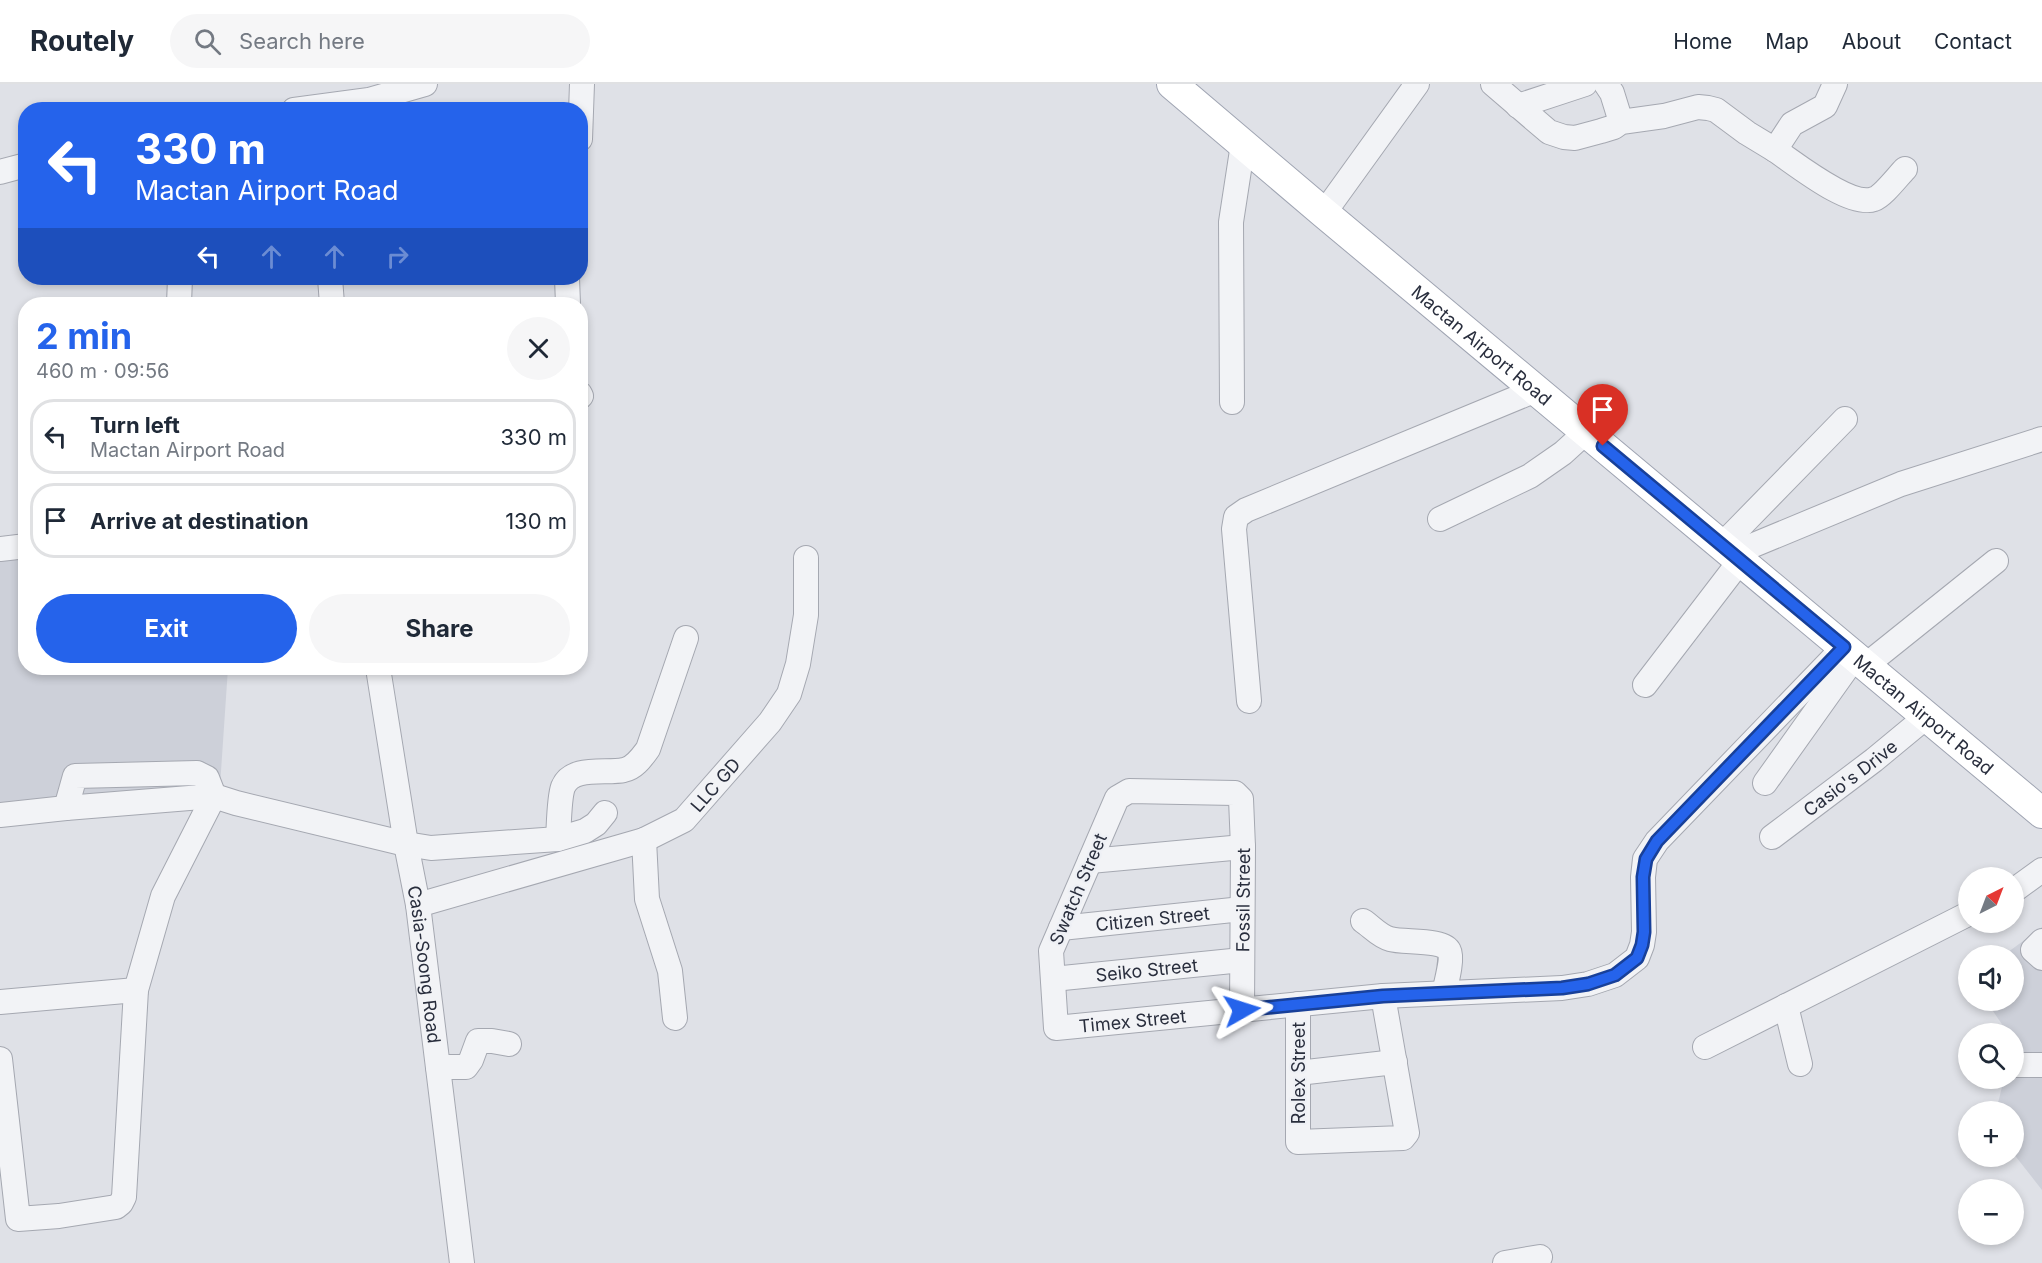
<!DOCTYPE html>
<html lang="en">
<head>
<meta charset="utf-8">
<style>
  body { margin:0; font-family:Inter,sans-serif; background:#f6f6f7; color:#1f2937; height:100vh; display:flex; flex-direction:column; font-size:22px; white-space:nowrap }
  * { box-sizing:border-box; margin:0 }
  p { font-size:20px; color:#747a83 }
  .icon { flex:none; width:33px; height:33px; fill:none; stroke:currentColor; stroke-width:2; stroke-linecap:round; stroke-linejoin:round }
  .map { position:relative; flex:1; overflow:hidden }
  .details { position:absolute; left:18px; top:213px; width:570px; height:378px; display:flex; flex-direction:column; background:#fff; border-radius:24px; box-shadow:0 3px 9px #0003 }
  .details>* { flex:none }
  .hud { position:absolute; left:18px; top:18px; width:570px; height:183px; border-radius:24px; box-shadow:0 3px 9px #0003; background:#2563eb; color:#fff; overflow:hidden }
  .needle { width:39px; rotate:42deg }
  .fabs { position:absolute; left:1958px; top:783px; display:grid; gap:12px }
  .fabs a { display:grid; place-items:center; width:66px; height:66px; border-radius:50%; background:#fff; box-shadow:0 3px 9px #0003; font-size:30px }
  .pin { position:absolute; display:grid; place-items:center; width:51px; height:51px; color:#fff; margin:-62px -26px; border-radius:50% 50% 50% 0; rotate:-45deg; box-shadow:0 0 6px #0007 }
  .pin .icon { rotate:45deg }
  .me { position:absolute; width:66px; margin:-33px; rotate:84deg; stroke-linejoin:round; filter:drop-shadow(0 0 4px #0008) }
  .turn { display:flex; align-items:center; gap:21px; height:126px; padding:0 18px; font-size:27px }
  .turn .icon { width:78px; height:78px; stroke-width:2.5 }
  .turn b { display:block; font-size:42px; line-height:51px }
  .lanes { display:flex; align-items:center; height:57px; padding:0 18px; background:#0003; justify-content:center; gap:30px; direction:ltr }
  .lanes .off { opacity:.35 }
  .round { display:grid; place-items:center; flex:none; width:63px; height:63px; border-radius:32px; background:#f6f6f7 }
  .headline { display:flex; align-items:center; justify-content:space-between; height:102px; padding:0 18px }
  h1 { font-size:36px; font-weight:700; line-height:45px; color:#2563eb }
  .cta { display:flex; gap:12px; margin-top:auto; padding:12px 18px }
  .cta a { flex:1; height:69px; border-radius:36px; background:#2563eb; color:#fff; font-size:24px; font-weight:700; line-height:69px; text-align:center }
  .cta a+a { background:#f6f6f7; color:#1f2937 }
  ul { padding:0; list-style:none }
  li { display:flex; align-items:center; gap:18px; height:75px; margin:0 12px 9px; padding:0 6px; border:3px solid #e0e1e3; border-radius:24px }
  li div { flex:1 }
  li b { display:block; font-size:22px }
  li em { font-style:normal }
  header { display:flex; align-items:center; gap:36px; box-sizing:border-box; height:84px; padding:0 30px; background:#fff; border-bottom:2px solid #e0e1e3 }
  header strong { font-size:28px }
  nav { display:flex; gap:33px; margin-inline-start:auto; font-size:21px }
  .search { width:420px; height:54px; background:#f6f6f7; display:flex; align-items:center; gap:15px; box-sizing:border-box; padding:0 21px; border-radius:33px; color:#747a83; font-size:22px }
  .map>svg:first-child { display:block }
  .built { fill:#cdd0d9 }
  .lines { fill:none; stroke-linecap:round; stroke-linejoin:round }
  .minor-casing { stroke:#a5a8b1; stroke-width:26 }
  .major-casing { stroke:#9fa4b2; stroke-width:32 }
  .minor { stroke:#f2f3f6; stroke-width:24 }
  .major { stroke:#fff; stroke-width:30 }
  .route-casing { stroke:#184099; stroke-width:15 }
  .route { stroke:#2563eb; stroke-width:10 }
  .labels { text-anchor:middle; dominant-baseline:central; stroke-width:4.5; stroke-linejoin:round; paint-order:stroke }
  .street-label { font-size:18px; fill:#292e3d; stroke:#eef0f5 }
</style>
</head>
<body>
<header>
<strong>Routely</strong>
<div class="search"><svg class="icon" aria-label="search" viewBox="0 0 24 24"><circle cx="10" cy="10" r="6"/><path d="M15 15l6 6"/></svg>Search here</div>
<nav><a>Home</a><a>Map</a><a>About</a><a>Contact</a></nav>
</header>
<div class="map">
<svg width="2042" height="1179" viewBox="0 0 2042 1179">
  <rect width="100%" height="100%" fill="#dfe1e7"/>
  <g class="built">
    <polygon points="25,463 26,584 228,584 220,702 0,723 0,466"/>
    <polygon points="2042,843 2042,1106 2013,1069 2013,1028 1996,1027 2004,995 2013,994 2013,950 2008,949 1986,917 2013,916 2013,872 2004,871"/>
  </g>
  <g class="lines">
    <defs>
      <g id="minor">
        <polyline points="1493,0 1549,48 1564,53 1575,54 1601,47 1614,43 1621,38 1664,32 1698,23 1708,24 1716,26 1747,49 1775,66 1792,40 1825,22 1835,0"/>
        <polyline points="1606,0 1612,9 1621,38"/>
        <polyline points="1518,22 1585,0"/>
        <polyline points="294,26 369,16 425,0"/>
        <polyline points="580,55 582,0"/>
        <path d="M1775,66C1796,80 1850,124 1874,115C1883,112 1898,92 1905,85"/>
        <polyline points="0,88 26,81"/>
        <polyline points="1324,129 1417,0"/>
        <polyline points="330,194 332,220"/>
        <polyline points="567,194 568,220"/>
        <polyline points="179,220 180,194"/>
        <polyline points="580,310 581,312"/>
        <polyline points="1232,318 1231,138 1243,60"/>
        <polyline points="1440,435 1530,392 1563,369 1586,348"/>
        <polyline points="1722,461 1845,335"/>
        <polyline points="0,465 26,462"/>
        <polyline points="1732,470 1901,400 2042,355"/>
        <polyline points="1865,582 1996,477"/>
        <path id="s1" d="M378,584L406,760L418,821L462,1179"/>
        <polyline points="1645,601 1740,477"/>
        <polyline points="1249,617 1234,445 1236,433 1246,426 1536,306"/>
        <polyline points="1765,699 1849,581 1856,574"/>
        <polyline points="0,731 66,724 214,712 236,719 406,760 431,764 558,755 585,747 596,740 605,729"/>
        <path id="s2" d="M1772,753L1874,676L1926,633"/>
        <path d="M558,755C559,741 559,714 563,703C572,681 606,690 624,686C635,684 642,673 648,665L686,554"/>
        <polyline points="644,756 647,815 670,887 675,934"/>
        <polyline points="1090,777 1243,763"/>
        <polyline points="2013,807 2042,786"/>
        <path id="s3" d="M418,821L644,756L684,736L770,638L789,610L798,580L806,531V474"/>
        <path d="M1363,837C1372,843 1379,852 1390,855C1403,859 1444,855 1449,867C1453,874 1446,900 1444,909"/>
        <path id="s4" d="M1061,844L1242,825"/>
        <polyline points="2042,857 2033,866 2042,874"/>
        <path id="s5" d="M1053,895L1242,876"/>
        <polyline points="0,918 136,906"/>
        <polyline points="1298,920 1298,1058 1403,1054 1407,1049 1383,912"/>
        <polyline points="1786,922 1800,980"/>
        <path id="s6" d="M1242,926L1243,763L1241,715L1235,709L1129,707L1117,714L1051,867L1056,944L1383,912L1562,904L1588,900L1615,891L1637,874L1642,861L1644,848L1643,793L1645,775L1657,757L1844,563"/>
        <polyline points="1705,963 1968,830"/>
        <polyline points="0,975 18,1135 59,1132 116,1123 121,1119 124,1113 136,906 163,812 214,712 207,694 197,689 75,692 66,724"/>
        <polyline points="2013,981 2042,981"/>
        <polyline points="438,983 466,983 471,976 478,957 492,957 509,960"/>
        <polyline points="1298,989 1395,978"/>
        <polyline points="1505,1179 1540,1173"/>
      </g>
      <g id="major">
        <path id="s7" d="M1172,0L1324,129L2042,729"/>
      </g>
    </defs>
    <use href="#minor" class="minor-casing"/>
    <use href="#major" class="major-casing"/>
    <use href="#minor" class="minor"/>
    <use href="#major" class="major"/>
  </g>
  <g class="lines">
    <defs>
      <polyline id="route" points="1242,926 1383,912 1562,904 1588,900 1615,891 1637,874 1642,861 1644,848 1643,793 1646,775 1657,757 1844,563 1603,362"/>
    </defs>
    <use href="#route" class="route-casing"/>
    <use href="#route" class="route"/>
  </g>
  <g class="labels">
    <g class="street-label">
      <text stroke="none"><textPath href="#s7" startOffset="405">Mactan Airport Road</textPath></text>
      <text stroke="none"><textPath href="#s7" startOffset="981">Mactan Airport Road</textPath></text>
      <text stroke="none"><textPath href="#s2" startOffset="98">Casio's Drive</textPath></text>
      <text stroke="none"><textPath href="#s3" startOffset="327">LLC GD</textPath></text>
      <text transform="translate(1078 805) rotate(-67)">Swatch Street</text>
      <text stroke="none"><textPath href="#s6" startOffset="110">Fossil Street</textPath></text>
      <text stroke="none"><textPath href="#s4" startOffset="92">Citizen Street</textPath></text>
      <text stroke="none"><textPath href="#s1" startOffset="300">Casia-Soong Road</textPath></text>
      <text stroke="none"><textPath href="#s5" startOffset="94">Seiko Street</textPath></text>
      <text stroke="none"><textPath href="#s6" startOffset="660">Timex Street</textPath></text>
      <text transform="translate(1298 989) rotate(-90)">Rolex Street</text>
    </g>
  </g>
</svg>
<div class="fabs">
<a><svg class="needle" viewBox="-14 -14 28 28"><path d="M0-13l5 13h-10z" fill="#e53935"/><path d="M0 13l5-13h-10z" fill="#747a83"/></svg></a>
<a><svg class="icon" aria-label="sound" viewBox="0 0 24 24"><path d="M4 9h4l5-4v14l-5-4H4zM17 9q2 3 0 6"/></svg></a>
<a><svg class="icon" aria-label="search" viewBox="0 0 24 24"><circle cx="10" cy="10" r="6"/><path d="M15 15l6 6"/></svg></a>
<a>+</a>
<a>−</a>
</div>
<div class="pin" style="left:1603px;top:362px;background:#d93025"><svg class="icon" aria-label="arrive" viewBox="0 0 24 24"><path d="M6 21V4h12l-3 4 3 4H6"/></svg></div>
<svg class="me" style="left:1242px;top:926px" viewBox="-20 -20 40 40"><path d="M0-17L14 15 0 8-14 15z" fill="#2563eb" stroke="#fff" stroke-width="4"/></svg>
<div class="hud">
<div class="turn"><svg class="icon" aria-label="left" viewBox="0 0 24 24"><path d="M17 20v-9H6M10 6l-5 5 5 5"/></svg><div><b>330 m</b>Mactan Airport Road</div></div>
<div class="lanes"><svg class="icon" aria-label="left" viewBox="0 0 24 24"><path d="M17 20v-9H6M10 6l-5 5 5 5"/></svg><svg class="icon off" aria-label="ahead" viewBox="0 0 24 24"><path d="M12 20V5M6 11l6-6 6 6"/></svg><svg class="icon off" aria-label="ahead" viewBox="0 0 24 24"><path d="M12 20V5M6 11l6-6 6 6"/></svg><svg class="icon off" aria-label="right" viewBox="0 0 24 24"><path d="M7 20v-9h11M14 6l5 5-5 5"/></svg></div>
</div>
<section class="details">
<div class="headline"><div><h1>2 min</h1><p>460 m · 09:56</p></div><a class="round"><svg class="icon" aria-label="close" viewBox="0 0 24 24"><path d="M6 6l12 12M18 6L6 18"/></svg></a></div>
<ul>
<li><svg class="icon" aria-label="left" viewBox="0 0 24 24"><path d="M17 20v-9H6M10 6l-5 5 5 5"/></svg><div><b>Turn left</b><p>Mactan Airport Road</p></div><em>330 m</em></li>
<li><svg class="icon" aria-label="arrive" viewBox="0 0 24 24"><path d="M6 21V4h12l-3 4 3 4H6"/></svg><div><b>Arrive at destination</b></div><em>130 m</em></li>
</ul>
<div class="cta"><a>Exit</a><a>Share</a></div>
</section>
</div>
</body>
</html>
